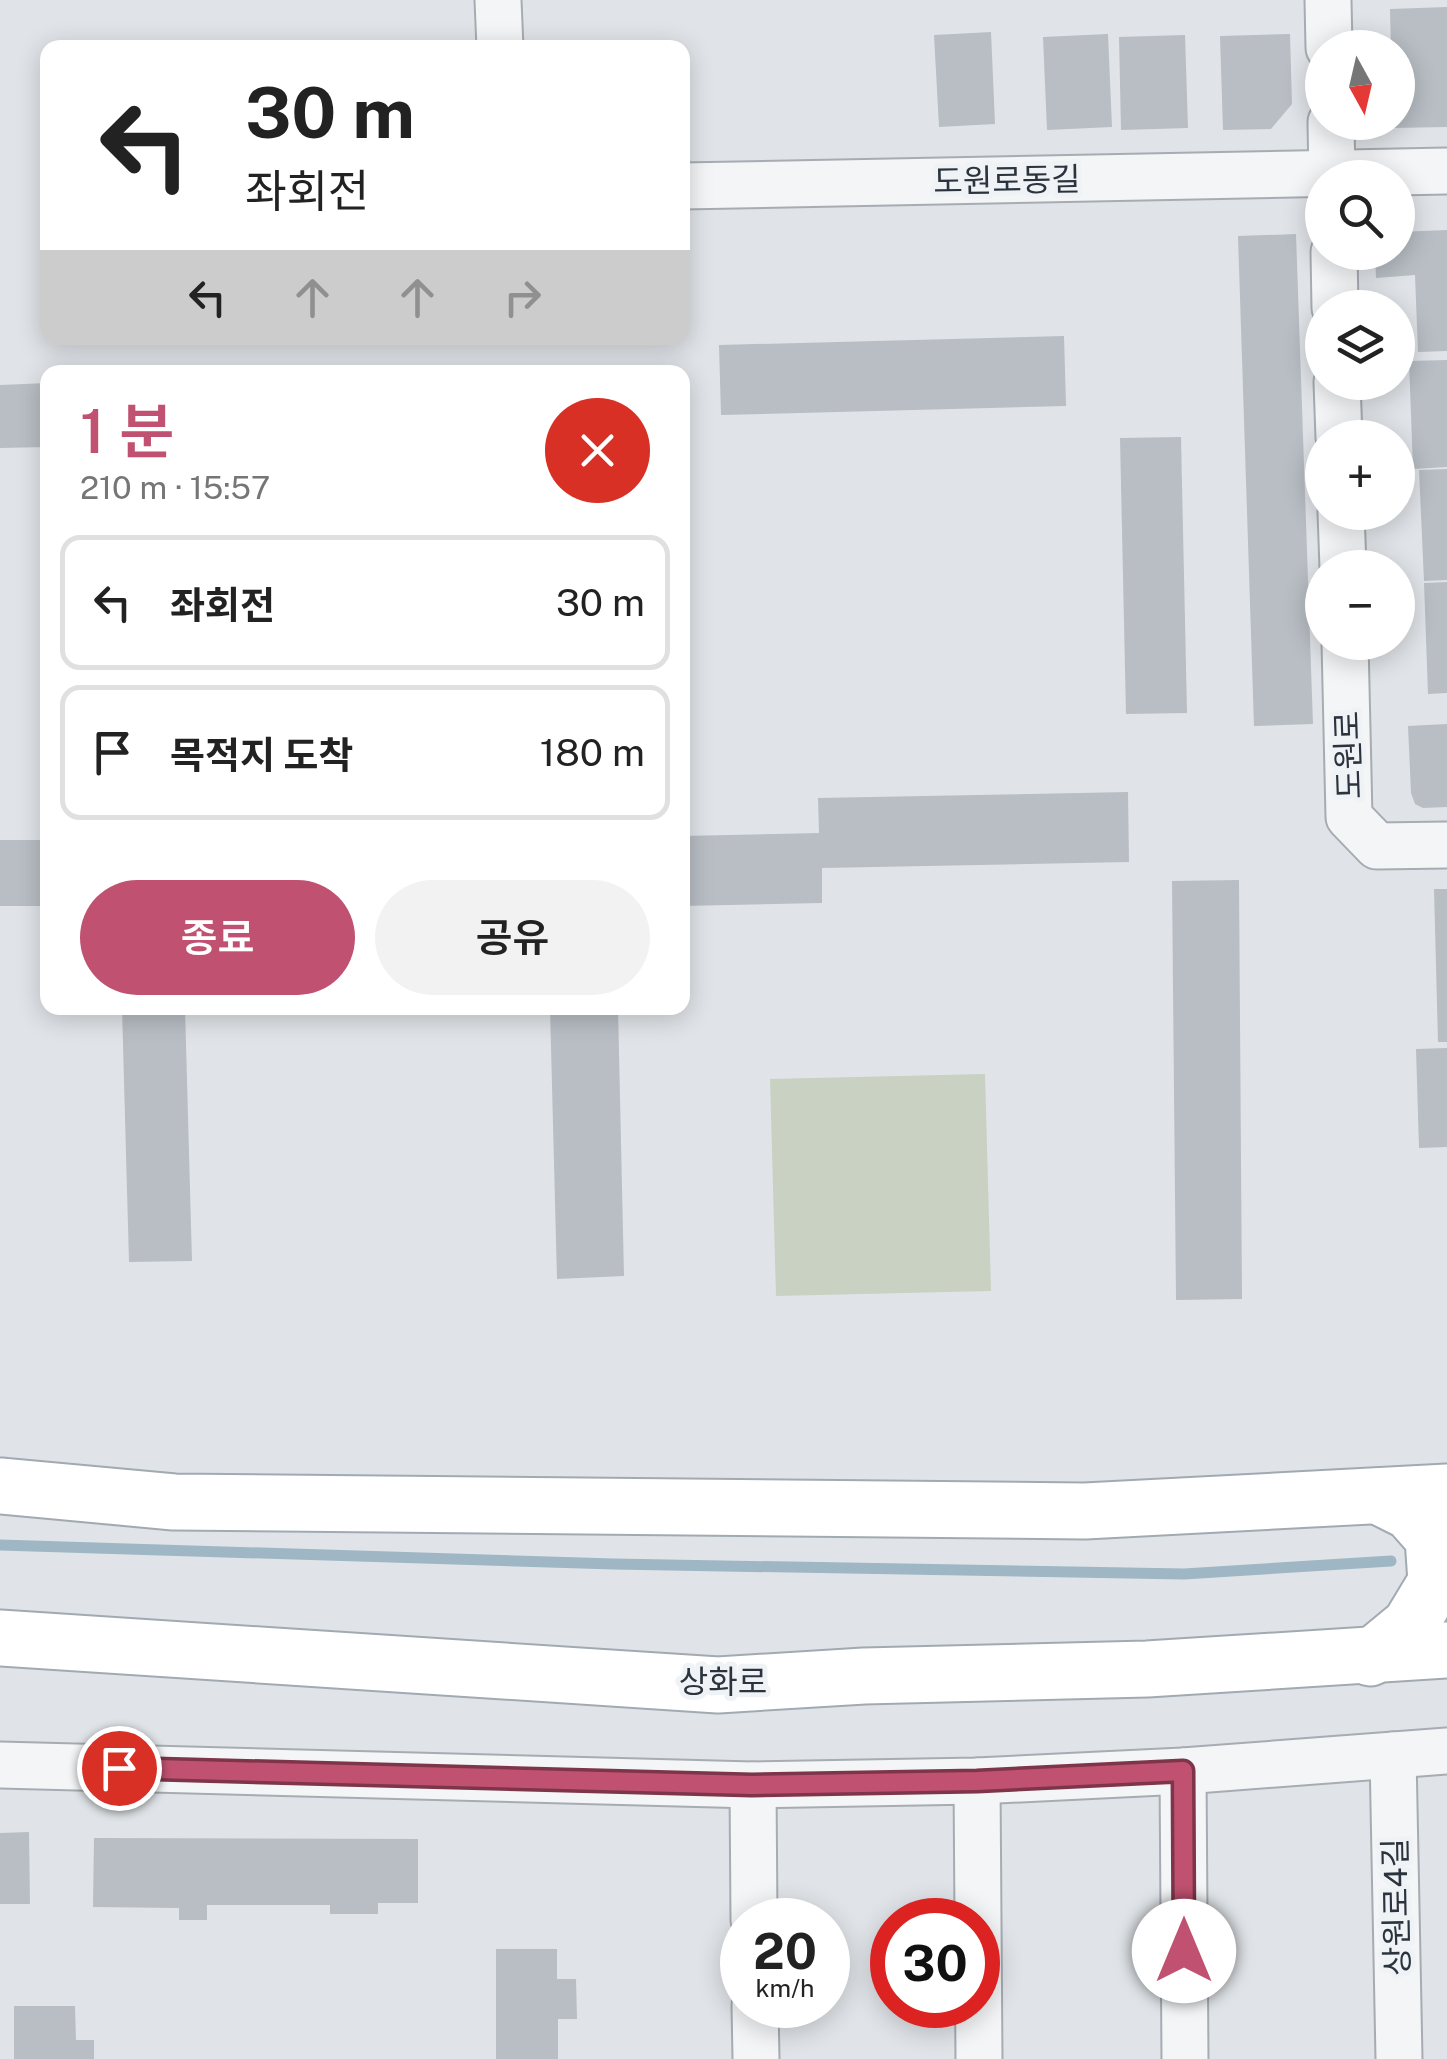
<!DOCTYPE html>
<html lang="ko">
<head>
<meta charset="utf-8">
<style>
  body { margin:0; font-family:"Public Sans","Noto Sans KR",sans-serif; background:#f2f2f2; color:#222; height:100vh; display:flex; flex-direction:column; font-size:38px; white-space:nowrap }
  * { box-sizing:border-box; margin:0 }
  p { font-size:32px; color:#767676 }
  .icon { flex:none; width:55px; height:55px; fill:none; stroke:currentColor; stroke-width:2; stroke-linecap:round; stroke-linejoin:round }
  .map { position:relative; flex:1; overflow:hidden }
  .sheet { position:absolute; left:40px; top:365px; width:650px; height:650px; display:flex; flex-direction:column; background:#fff; border-radius:20px; box-shadow:0 5px 25px #0003 }
  .sheet>* { flex:none }
  .hud { position:absolute; left:40px; top:40px; width:650px; height:305px; border-radius:20px; box-shadow:0 5px 25px #0003; background:#fff; color:#222; overflow:hidden }
  .needle { width:65px; rotate:172deg }
  .controls { position:absolute; left:1305px; top:30px; display:grid; gap:20px }
  .controls a { display:grid; place-items:center; width:110px; height:110px; border-radius:50%; background:#fff; box-shadow:0 5px 25px #0003; font-size:50px }
  .speed { position:absolute; left:720px; top:1898px; display:flex; gap:20px; font-size:50px; font-weight:700; text-align:center }
  .speed>* { display:grid; place-content:center; width:130px; height:130px; border-radius:50%; background:#fff; box-shadow:0 5px 25px #0003; line-height:1 }
  .speed small { font-size:25px; font-weight:400 }
  .speed .limit { border:15px solid #d22; background:#fff; color:#111 }
  .pin { position:absolute; display:grid; place-items:center; width:85px; height:85px; color:#fff; margin:-42px; border:5px solid #fff; border-radius:50%; box-shadow:0 2px 10px #0007 }
  .me { position:absolute; width:110px; margin:-55px; rotate:0deg; stroke-linejoin:round; filter:drop-shadow(0 0 8px #0008) }
  .turn { display:flex; align-items:center; gap:35px; height:210px; padding:0 40px; font-size:45px }
  .turn .icon { width:130px; height:130px; stroke-width:2.5 }
  .turn b { display:block; font-size:70px; line-height:85px }
  .lanes { display:flex; align-items:center; height:95px; padding:0 40px; background:#0003; justify-content:center; gap:50px; direction:ltr }
  .lanes .off { opacity:.35 }
  .round { display:grid; place-items:center; flex:none; width:105px; height:105px; border-radius:52px; background:#f2f2f2 }
  .head { display:flex; align-items:center; justify-content:space-between; height:170px; padding:0 40px }
  h1 { font-size:60px; font-weight:600; line-height:75px; color:#c15171 }
  .action { display:flex; gap:20px; margin-top:auto; padding:20px 40px }
  .action a { flex:1; height:115px; border-radius:60px; background:#c15171; color:#fff; font-size:40px; font-weight:600; line-height:115px; text-align:center }
  .action a+a { background:#f2f2f2; color:#222 }
  ul { padding:0; list-style:none }
  li { display:flex; align-items:center; gap:30px; height:135px; margin:0 20px 15px; padding:0 20px; border:5px solid #e0e0e0; border-radius:20px }
  li div { flex:1 }
  li b { display:block; font-size:38px }
  li em { font-style:normal }
  .map>svg:first-child { display:block }
  .green { fill:#c8d1c2 }
  .lines { fill:none; stroke-linecap:round; stroke-linejoin:round }
  .stream { stroke:#9fb6c5; stroke-width:11 }
  .building { fill:#b8bec4 }
  .minor-casing { stroke:#a6acb2; stroke-width:49 }
  .major-casing { stroke:#a1aab2; stroke-width:59 }
  .minor { stroke:#f3f5f7; stroke-width:45 }
  .major { stroke:#fff; stroke-width:55 }
  .route-casing { stroke:#7d3549; stroke-width:25 }
  .route { stroke:#c15171; stroke-width:18 }
  .labels { text-anchor:middle; dominant-baseline:central; stroke-width:10; stroke-linejoin:round; paint-order:stroke }
  .street-label { font-size:32px; fill:#2b343e; stroke:#f0f3f6 }
</style>
</head>
<body>
<div class="map">
<svg width="1447" height="2059" viewBox="0 0 1447 2059">
  <rect width="100%" height="100%" fill="#e0e4e8"/>
  <polygon class="green" points="985,1074 991,1291 776,1296 770,1079"/>
  <g class="lines">
    <polyline class="stream" points="0,1545 614,1564 1184,1574 1391,1561"/>
  </g>
  <g class="building">
    <polygon points="1447,7 1447,127 1393,128 1393,122 1398,122 1398,48 1391,48 1390,9"/>
    <polygon points="991,32 995,124 939,127 934,35"/>
    <polygon points="1108,34 1112,127 1047,130 1043,37"/>
    <polygon points="1290,34 1292,104 1271,129 1223,130 1220,36"/>
    <polygon points="1185,35 1188,128 1121,130 1119,37"/>
    <polygon points="1447,230 1447,351 1418,352 1415,275 1376,278 1375,252 1398,252 1398,232"/>
    <polygon points="1296,234 1313,724 1254,726 1238,236"/>
    <polygon points="1064,336 1066,406 721,415 719,345"/>
    <polygon points="1447,360 1447,467 1413,469 1409,361"/>
    <polygon points="48,383 48,447 0,448 0,385"/>
    <polygon points="1181,437 1187,713 1126,714 1120,438"/>
    <polygon points="1447,469 1447,580 1424,581 1419,470"/>
    <polygon points="1447,582 1447,693 1428,694 1424,583"/>
    <polygon points="1447,724 1447,807 1423,808 1415,804 1411,793 1408,726"/>
    <polygon points="1128,792 1129,862 822,868 822,903 682,906 682,836 819,833 818,798"/>
    <rect x="0" y="840" width="48" height="66"/>
    <polygon points="1239,880 1242,1299 1176,1300 1172,881"/>
    <polygon points="1434,889 1447,889 1447,1042 1438,1042"/>
    <polygon points="122,1008 185,1008 192,1261 129,1262"/>
    <polygon points="550,1008 618,1008 624,1276 557,1279"/>
    <polygon points="1447,1048 1447,1147 1419,1148 1416,1049"/>
    <polygon points="29,1832 30,1904 0,1904 0,1833"/>
    <polygon points="94,1838 418,1839 418,1903 378,1903 378,1914 330,1914 330,1905 207,1905 207,1920 179,1920 179,1908 93,1907"/>
    <polygon points="496,1949 557,1949 557,1979 576,1979 577,2019 558,2019 558,2059 496,2059"/>
    <polygon points="14,2006 75,2006 76,2040 94,2040 94,2059 14,2059"/>
  </g>
  <g class="lines">
    <defs>
      <g id="minor">
        <polyline points="498,0 500,48"/>
        <polyline points="1328,0 1329,48"/>
        <polyline points="1331,122 1332,178"/>
        <polyline points="682,186 1447,171"/>
        <polyline points="1334,252 1335,308"/>
        <polyline points="1337,382 1339,438"/>
        <polyline points="1341,512 1343,568"/>
        <polyline points="1345,642 1349,817 1377,846 1447,845"/>
        <polyline points="1393,1755 1399,2059"/>
        <polyline points="0,1765 753,1785 977,1781 1183,1771 1447,1751"/>
        <polyline points="1183,1771 1185,2059"/>
        <polyline points="977,1781 979,2059"/>
        <polyline points="753,1785 754,1920"/>
        <polyline points="755,2005 756,2059"/>
      </g>
      <g id="major">
        <polyline points="0,1486 174,1502 1085,1511 1447,1492"/>
        <polyline points="0,1638 718,1685 864,1676 1147,1669 1447,1650"/>
        <polyline points="1370,1658 1410,1625 1436,1582 1433,1538 1410,1512 1378,1496"/>
      </g>
    </defs>
    <use href="#minor" class="minor-casing"/>
    <use href="#major" class="major-casing"/>
    <use href="#minor" class="minor"/>
    <use href="#major" class="major"/>
  </g>
  <g class="lines">
    <defs>
      <polyline id="route" points="119,1768 752,1785 977,1781 1183,1771 1184,1951"/>
    </defs>
    <use href="#route" class="route-casing"/>
    <use href="#route" class="route"/>
  </g>
  <g class="labels">
    <g class="street-label">
      <text transform="translate(1007 180) rotate(-1)">도원로동길</text>
      <text transform="translate(1348 755) rotate(-92)">도원로</text>
      <text x="723" y="1681">상화로</text>
      <text transform="translate(1396 1907) rotate(-91)">상원로4길</text>
    </g>
  </g>
</svg>
<div class="controls">
<a><svg class="needle" viewBox="-14 -14 28 28"><path d="M0-13l5 13h-10z" fill="#e53935"/><path d="M0 13l5-13h-10z" fill="#767676"/></svg></a>
<a><svg class="icon" aria-label="search" viewBox="0 0 24 24"><circle cx="10" cy="10" r="6"/><path d="M15 15l6 6"/></svg></a>
<a><svg class="icon" aria-label="layers" viewBox="0 0 24 24"><path d="M12 4l9 5-9 5-9-5zM3 14l9 5 9-5"/></svg></a>
<a>+</a>
<a>−</a>
</div>
<div class="speed"><div>20<small>km/h</small></div><div class="limit">30</div></div>
<div class="pin" style="left:119px;top:1768px;background:#d93025"><svg class="icon" aria-label="arrive" viewBox="0 0 24 24"><path d="M6 21V4h12l-3 4 3 4H6"/></svg></div>
<svg class="me" style="left:1184px;top:1951px" viewBox="-20 -20 40 40"><circle r="19" fill="#fff"/><path d="M0-13L10 11 0 6-10 11z" fill="#c15171"/></svg>
<div class="hud">
<div class="turn"><svg class="icon" aria-label="left" viewBox="0 0 24 24"><path d="M17 20v-9H6M10 6l-5 5 5 5"/></svg><div><b>30 m</b>좌회전</div></div>
<div class="lanes"><svg class="icon" aria-label="left" viewBox="0 0 24 24"><path d="M17 20v-9H6M10 6l-5 5 5 5"/></svg><svg class="icon off" aria-label="ahead" viewBox="0 0 24 24"><path d="M12 20V5M6 11l6-6 6 6"/></svg><svg class="icon off" aria-label="ahead" viewBox="0 0 24 24"><path d="M12 20V5M6 11l6-6 6 6"/></svg><svg class="icon off" aria-label="right" viewBox="0 0 24 24"><path d="M7 20v-9h11M14 6l5 5-5 5"/></svg></div>
</div>
<section class="sheet">
<div class="head"><div><h1>1 분</h1><p>210 m · 15:57</p></div><a class="round" style="background:#d93025;color:#fff"><svg class="icon" aria-label="close" viewBox="0 0 24 24"><path d="M6 6l12 12M18 6L6 18"/></svg></a></div>
<ul>
<li><svg class="icon" aria-label="left" viewBox="0 0 24 24"><path d="M17 20v-9H6M10 6l-5 5 5 5"/></svg><div><b>좌회전</b></div><em>30 m</em></li>
<li><svg class="icon" aria-label="arrive" viewBox="0 0 24 24"><path d="M6 21V4h12l-3 4 3 4H6"/></svg><div><b>목적지 도착</b></div><em>180 m</em></li>
</ul>
<div class="action"><a>종료</a><a>공유</a></div>
</section>
</div>
</body>
</html>
